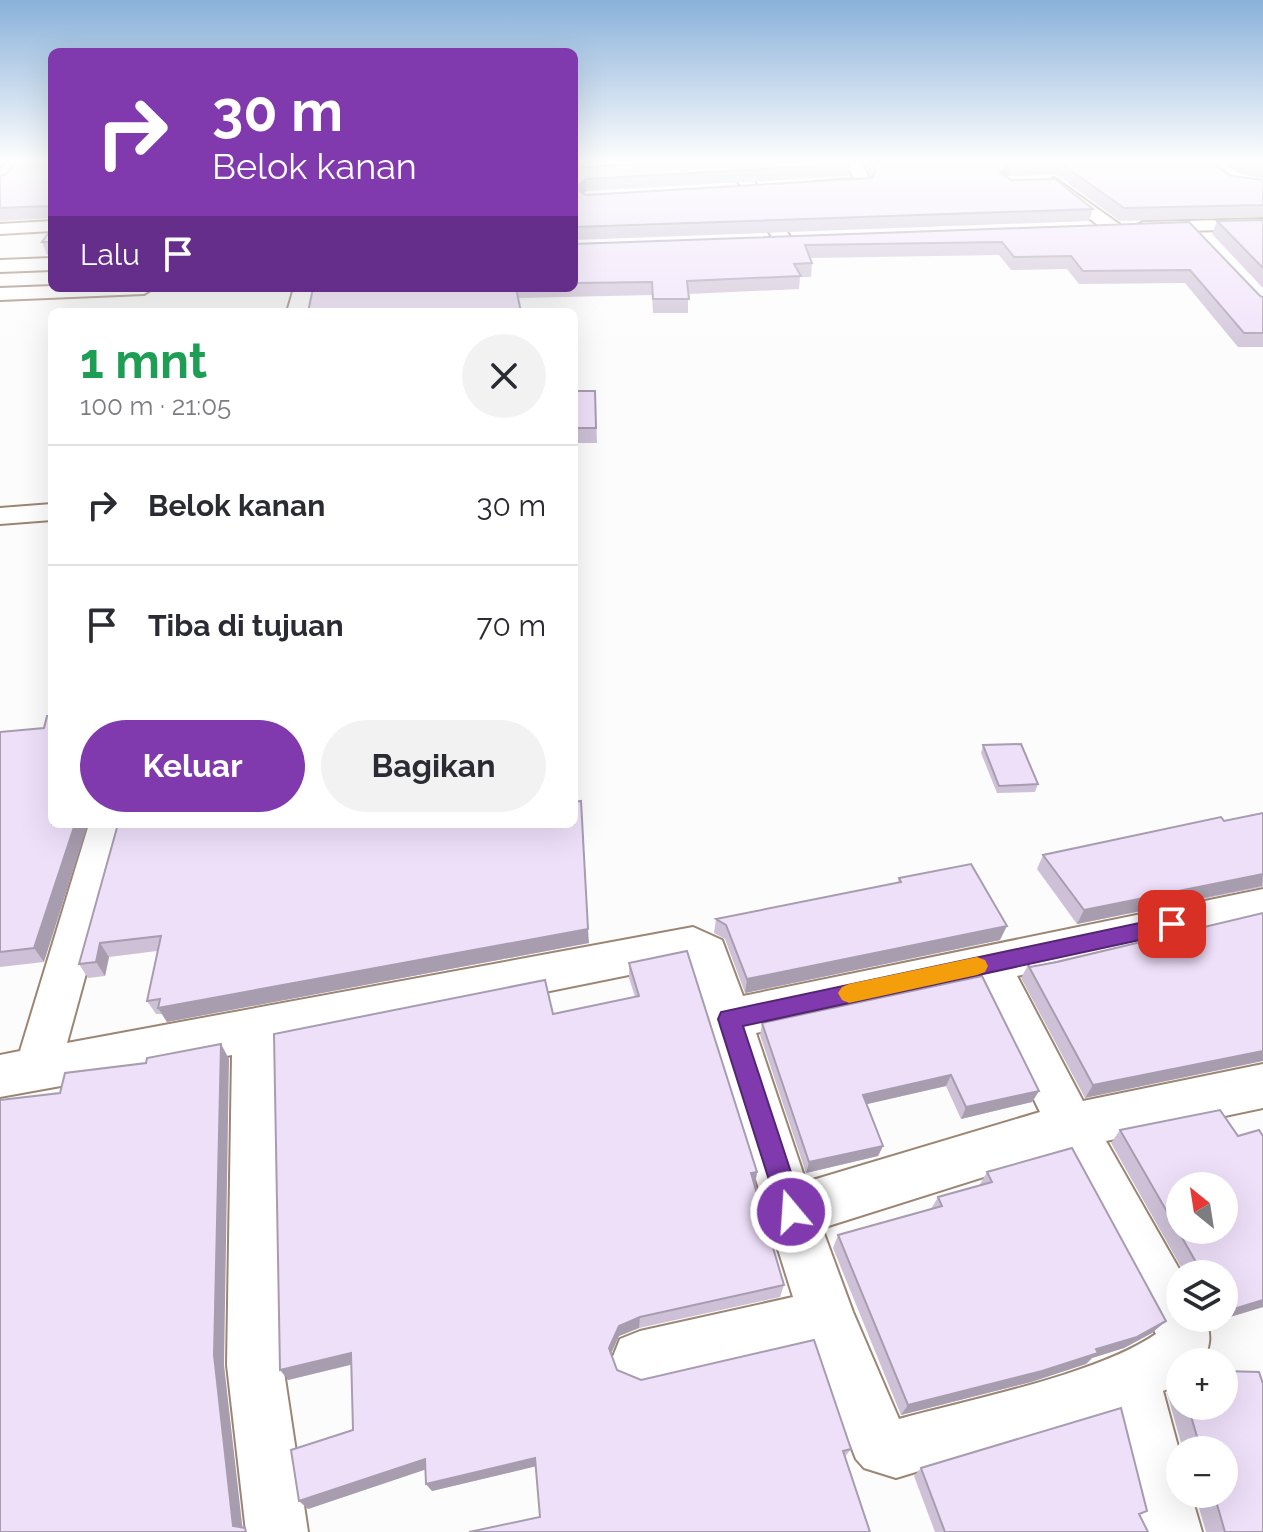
<!DOCTYPE html>
<html lang="id">
<head>
<meta charset="utf-8">
<style>
  body { margin:0; font-family:Raleway,sans-serif; background:#f2f2f3; color:#2b2b33; height:100vh; display:flex; flex-direction:column; font-size:30px; white-space:nowrap }
  * { box-sizing:border-box; margin:0 }
  p { font-size:26px; color:#7c7c81 }
  .icon { flex:none; width:44px; height:44px; fill:none; stroke:currentColor; stroke-width:2; stroke-linecap:round; stroke-linejoin:round }
  .map { position:relative; flex:1; overflow:hidden }
  .panel { position:absolute; left:48px; top:308px; width:530px; height:520px; display:flex; flex-direction:column; background:#fff; border-radius:12px; box-shadow:0 8px 32px #0002 }
  .panel>* { flex:none }
  .hud { position:absolute; left:48px; top:48px; width:530px; height:244px; border-radius:12px; box-shadow:0 8px 32px #0002; background:#803aae; color:#fff; overflow:hidden }
  .needle { width:52px; rotate:330deg }
  .buttons { position:absolute; left:1166px; top:1172px; display:grid; gap:16px }
  .buttons a { display:grid; place-items:center; width:72px; height:72px; border-radius:50%; background:#fff; box-shadow:0 8px 32px #0002; font-size:40px }
  .pin { position:absolute; display:grid; place-items:center; width:68px; height:68px; color:#fff; margin:-34px; border-radius:16px; box-shadow:0 4px 12px #0006 }
  .me { position:absolute; width:88px; margin:-44px; rotate:342deg; stroke-linejoin:round; filter:drop-shadow(0 0 6px #0008) }
  .turn { display:flex; align-items:center; gap:28px; height:168px; padding:0 32px; font-size:36px }
  .turn .icon { width:104px; height:104px; stroke-width:2.5 }
  .turn b { display:block; font-size:56px; line-height:68px }
  .then { display:flex; align-items:center; height:76px; padding:0 32px; background:#0003; gap:16px; font-size:30px }
  .round { display:grid; place-items:center; flex:none; width:84px; height:84px; border-radius:42px; background:#f2f2f3 }
  .head { display:flex; align-items:center; justify-content:space-between; height:136px; padding:0 32px }
  h1 { font-size:48px; font-weight:700; line-height:60px; color:#1e9e55 }
  .button { display:flex; gap:16px; margin-top:auto; padding:16px 32px }
  .button a { flex:1; height:92px; border-radius:48px; background:#803aae; color:#fff; font-size:32px; font-weight:700; line-height:92px; text-align:center }
  .button a+a { background:#f2f2f3; color:#2b2b33 }
  ul { padding:0; list-style:none }
  li { display:flex; align-items:center; gap:24px; height:120px; padding:0 32px; border-top:2px solid #e1e1e2 }
  li div { flex:1 }
  li b { display:block; font-size:30px }
  li em { font-style:normal }
  .map>svg:first-child { display:block }
  .lines { fill:none; stroke-linecap:round; stroke-linejoin:round }
  .minor-casing { stroke:#9c8573; stroke-width:4 }
  .major-casing { stroke:#a8726d; stroke-width:4 }
  .minor { fill:#fff; fill-rule:evenodd }
  .major { fill:#f9cac8; fill-rule:evenodd }
  .wall { fill:#cec1d7 }
  .shaded-wall { fill:#a79daf }
  .building { fill:#efe0fa; stroke:#a79daf; stroke-width:2; fill-rule:evenodd }
  .route { fill:#803aae; stroke:#532671; stroke-width:2 }
  .slow { fill:#f59e0b }
</style>
</head>
<body>
<div class="map">
<svg width="1263" height="1532" viewBox="0 0 1263 1532">
  <rect width="100%" height="100%" fill="#fcfcfc"/>
  <g class="lines">
    <defs>
      <g id="minor">
        <polygon points="724,159 740,159 793,241 791,245 777,245"/>
        <polygon points="844,159 860,159 872,183 870,187 813,190 813,182 854,179"/>
        <polygon points="1054,178 1119,224 1119,232 1107,232 1048,187 1046,183"/>
        <polygon points="1263,219 1263,229 1143,232 1134,227 1143,222"/>
        <polygon points="52,221 52,231 0,234 0,224"/>
        <polygon points="52,258 52,270 0,272 0,260"/>
        <polygon points="52,286 52,288 154,288 144,294 0,300 0,288"/>
        <polygon points="294,288 314,288 309,312 287,312"/>
        <polygon points="52,504 52,520 0,524 0,508"/>
        <path d="M89,824H127L67,1043L693,927L722,940L743,996L1263,889V921L1017,976L1083,1101L1263,1064V1108L1106,1141L1182,1274L1180,1318H1205C1212,1336 1210,1345 1203,1362H1180V1384L1163,1391L1180,1454V1494H1191L1202,1532H1140L1111,1413L896,1478L864,1468L856,1459L812,1347L640,1387L620,1379L612,1359L620,1339L640,1331L793,1297L688,963L278,1046L283,1365L308,1532H246L227,1365L232,1055L0,1097V1055L20,1051ZM978,985L1040,1112L806,1182L756,1033ZM1060,1153L1156,1334C1096,1375 971,1399 899,1419L853,1312L822,1228Z"/>
      </g>
      <polygon id="major" points="10,159 31,159 7,185 0,187 0,169"/>
    </defs>
    <use href="#minor" class="minor-casing"/>
    <use href="#major" class="major-casing"/>
    <use href="#minor" class="minor"/>
    <use href="#major" class="major"/>
  </g>
  <g class="wall">
    <polygon points="52,159 52,218 0,221 0,176"/>
    <polygon points="574,159 652,159 585,163 582,165 585,167 850,164 848,176 586,191 583,193 586,195 872,178 864,159 1207,159 1231,176 1263,180 1263,217 1120,221 1057,175 1008,176 1006,177 1011,180 1093,209 1089,221 574,240"/>
    <polygon points="1216,159 1263,159 1263,178 1239,174"/>
    <polygon points="1263,220 1263,288 1212,234 1217,221"/>
    <polygon points="1189,222 1260,296 1263,297 1263,347 1238,347 1185,283 1079,284 1067,269 1011,270 999,255 810,258 812,263 811,277 800,277 799,289 688,294 688,313 653,313 652,295 518,298 313,288 574,288 574,244"/>
    <polygon points="42,242 52,242 52,255 47,255"/>
    <polygon points="574,391 595,391 597,443 574,443"/>
    <polygon points="44,728 44,962 0,967 0,732"/>
    <polygon points="983,745 1038,784 1035,792 997,793 981,753"/>
    <polygon points="1263,813 1263,887 1077,924 1037,869 1043,855"/>
    <polygon points="118,824 589,943 167,1022 162,1014 156,1014 147,1001 157,951 109,957 105,976 88,978 79,964"/>
    <polygon points="899,878 1000,940 745,993 725,939 714,933 716,919 898,883"/>
    <polygon points="1263,913 1085,1098 1021,978 1028,965 1030,967"/>
    <polygon points="629,963 757,1172 755,1185 784,1285 780,1297 639,1328 619,1336 611,1354 617,1370 641,1380 851,1449 845,1457 540,1517 536,1466 432,1491 426,1484 426,1469 308,1509 353,1430 351,1365 288,1380 553,1014 635,997 629,978"/>
    <polygon points="762,1023 1039,1091 1032,1102 961,1119 946,1086 866,1104 883,1146 878,1156 806,1173 760,1035"/>
    <polygon points="1120,1130 1238,1136 1263,1307 1210,1323 1207,1318 1224,1318 1224,1274 1185,1274 1111,1143"/>
    <polygon points="987,1172 1152,1333 1124,1348 1092,1358 1086,1364 1031,1382 901,1415 833,1248 838,1235 931,1209 938,1197 979,1186"/>
    <polygon points="1180,1383 1180,1406 1224,1406 1263,1532 1206,1532 1195,1494 1224,1494 1224,1450 1183,1450 1167,1393"/>
    <polygon points="921,1468 1147,1511 1139,1515 1148,1532 935,1532 914,1476"/>
  </g>
  <g class="shaded-wall">
    <polygon points="0,159 7,159 0,166"/>
    <polygon points="575,159 585,159 585,163 574,172"/>
    <polygon points="1011,164 1008,176 997,185 1000,173"/>
    <polygon points="586,179 586,191 574,200 574,188"/>
    <polygon points="75,824 88,824 44,962 34,948"/>
    <polygon points="1263,874 1262,886 1077,924 1084,910"/>
    <polygon points="1007,926 1000,940 745,993 747,979"/>
    <polygon points="588,929 589,943 167,1022 158,1008"/>
    <polygon points="100,943 109,957 105,976 96,962"/>
    <polygon points="221,1044 229,1059 224,1365 243,1532 233,1526 214,1355"/>
    <polygon points="1263,1051 1263,1061 1085,1098 1093,1085"/>
    <polygon points="951,1075 946,1086 859,1106 863,1095"/>
    <polygon points="1039,1091 1032,1102 961,1119 966,1107"/>
    <polygon points="883,1146 878,1156 806,1173 809,1162"/>
    <polygon points="757,1172 755,1185 751,1173"/>
    <polygon points="1263,1300 1263,1307 1210,1323 1216,1318 1224,1318 1224,1312"/>
    <polygon points="640,1317 639,1328 619,1336 609,1358 609,1348 619,1326"/>
    <polygon points="1166,1321 1152,1333 1124,1348 1092,1358 1086,1364 1031,1382 901,1415 908,1405 1096,1349"/>
    <polygon points="351,1353 357,1363 288,1380 280,1370"/>
    <polygon points="535,1458 537,1466 432,1491 426,1484"/>
    <polygon points="425,1459 430,1468 308,1509 299,1501"/>
  </g>
  <g class="building">
    <polygon points="26,159 52,159 52,211 50,211 47,206 0,208 0,176 5,175 18,161"/>
    <polygon points="735,159 848,159 850,164 586,179 574,188 574,160 585,167"/>
    <polygon points="871,159 1207,159 1231,176 1263,180 1263,205 1124,208 1060,163 1011,164 1000,173 1011,180 1055,179 1093,209 574,227 574,188 586,195 872,178 876,170"/>
    <polygon points="1239,159 1263,159 1263,166 1243,162"/>
    <polygon points="1263,220 1263,268 1217,221"/>
    <polygon points="1189,222 1260,296 1263,297 1263,333 1244,333 1190,270 1083,271 1071,256 1014,257 1002,242 805,245 812,263 794,264 801,276 687,281 689,299 653,299 652,282 574,283 574,244"/>
    <polygon points="52,228 52,242 42,242"/>
    <polygon points="313,288 516,288 521,312 308,312"/>
    <polygon points="574,391 595,391 596,428 574,428"/>
    <polygon points="47,716 52,716 52,824 75,824 34,948 0,952 0,732 44,728"/>
    <polygon points="1021,744 1038,784 999,786 983,745"/>
    <polygon points="581,801 588,929 158,1008 160,999 147,1001 161,936 100,943 96,962 79,964 118,824 574,824 574,802"/>
    <polygon points="1263,813 1263,874 1084,910 1043,855 1221,817 1224,821"/>
    <polygon points="971,864 1007,926 747,979 726,925 716,919 901,882 899,878"/>
    <polygon points="1263,913 1263,1051 1093,1085 1028,965 1030,967 1057,962"/>
    <polygon points="687,951 757,1172 751,1173 784,1285 640,1317 619,1326 609,1348 617,1370 641,1380 814,1340 851,1449 843,1451 870,1532 469,1532 540,1517 535,1458 426,1484 425,1459 299,1501 291,1450 353,1430 351,1353 280,1370 274,1034 545,980 553,1014 639,996 629,963"/>
    <polygon points="982,976 1039,1091 966,1107 951,1075 863,1095 883,1146 809,1162 762,1023"/>
    <polygon points="221,1044 214,1355 233,1526 245,1528 246,1532 0,1532 0,1100 60,1093 65,1073 146,1063 147,1058"/>
    <path d="M1220,1110L1238,1136L1259,1130L1263,1136V1300L1224,1312V1274H1196V1262L1120,1130ZM1180,1186H1224V1230H1180Z"/>
    <polygon points="1072,1148 1166,1321 1137,1337 1096,1349 1098,1353 1042,1371 908,1405 838,1235 942,1206 938,1197 992,1182 987,1172"/>
    <polygon points="1224,1371 1259,1372 1263,1384 1263,1532 1225,1532 1214,1494 1224,1494 1224,1450 1201,1450 1188,1406 1224,1406"/>
    <polygon points="1121,1408 1147,1511 1139,1514 1148,1532 945,1532 921,1468"/>
  </g>
  <linearGradient id="sky" x2="0" y2="1"><stop stop-color="#89b1da"/><stop offset="0.43" stop-color="#fefefe"/><stop offset="1" stop-color="#fefefe" stop-opacity="0"/></linearGradient>
  <rect width="1263" height="374" fill="url(#sky)"/>
  <polygon class="route" points="1172,916 1182,924 1172,933 743,1026 804,1212 800,1221 791,1225 782,1221 718,1019 721,1012"/>
  <polygon class="slow" points="977,957 985,960 988,966 985,972 977,975 849,1003 842,1000 838,993 842,987 849,984"/>
</svg>
<div class="buttons">
<a><svg class="needle" viewBox="-14 -14 28 28"><path d="M0-13l5 13h-10z" fill="#e53935"/><path d="M0 13l5-13h-10z" fill="#7c7c81"/></svg></a>
<a><svg class="icon" aria-label="layers" viewBox="0 0 24 24"><path d="M12 4l9 5-9 5-9-5zM3 14l9 5 9-5"/></svg></a>
<a>+</a>
<a>−</a>
</div>
<div class="pin" style="left:1172px;top:924px;background:#d93025"><svg class="icon" aria-label="arrive" viewBox="0 0 24 24"><path d="M6 21V4h12l-3 4 3 4H6"/></svg></div>
<svg class="me" style="left:791px;top:1212px" viewBox="-20 -20 40 40"><circle r="17" fill="#803aae" stroke="#fff" stroke-width="3"/><path d="M0-11L8 9 0 5-8 9z" fill="#fff"/></svg>
<div class="hud">
<div class="turn"><svg class="icon" aria-label="right" viewBox="0 0 24 24"><path d="M7 20v-9h11M14 6l5 5-5 5"/></svg><div><b>30 m</b>Belok kanan</div></div>
<div class="then">Lalu<svg class="icon" aria-label="arrive" viewBox="0 0 24 24"><path d="M6 21V4h12l-3 4 3 4H6"/></svg></div>
</div>
<section class="panel">
<div class="head"><div><h1>1 mnt</h1><p>100 m · 21:05</p></div><a class="round"><svg class="icon" aria-label="close" viewBox="0 0 24 24"><path d="M6 6l12 12M18 6L6 18"/></svg></a></div>
<ul>
<li><svg class="icon" aria-label="right" viewBox="0 0 24 24"><path d="M7 20v-9h11M14 6l5 5-5 5"/></svg><div><b>Belok kanan</b></div><em>30 m</em></li>
<li><svg class="icon" aria-label="arrive" viewBox="0 0 24 24"><path d="M6 21V4h12l-3 4 3 4H6"/></svg><div><b>Tiba di tujuan</b></div><em>70 m</em></li>
</ul>
<div class="button"><a>Keluar</a><a>Bagikan</a></div>
</section>
</div>
</body>
</html>
